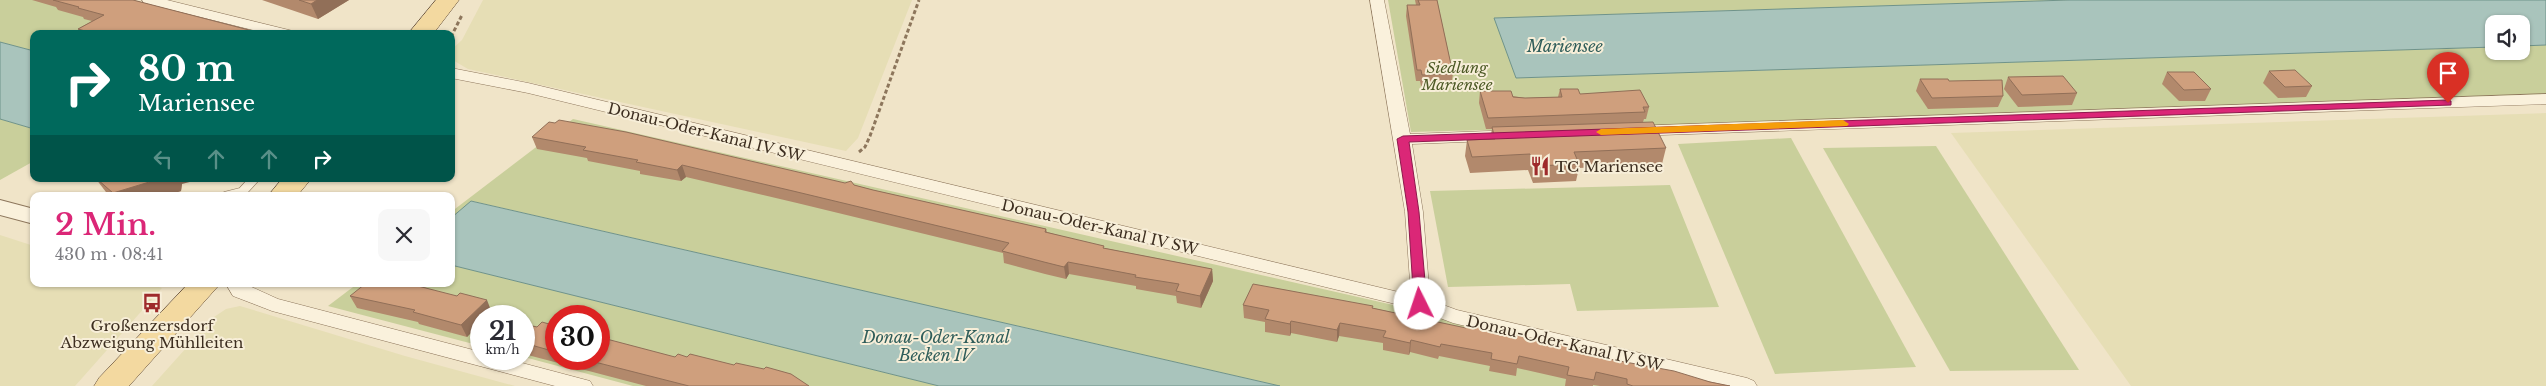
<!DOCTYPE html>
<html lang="de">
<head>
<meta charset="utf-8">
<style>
  body { margin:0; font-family:"Libre Baskerville",serif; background:#f7f7f7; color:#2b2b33; height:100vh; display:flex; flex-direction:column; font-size:19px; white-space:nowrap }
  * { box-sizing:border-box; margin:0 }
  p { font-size:16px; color:#7c7c81 }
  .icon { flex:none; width:28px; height:28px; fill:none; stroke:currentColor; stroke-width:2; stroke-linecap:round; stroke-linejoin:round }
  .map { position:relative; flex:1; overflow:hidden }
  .details { position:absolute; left:30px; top:192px; width:425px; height:95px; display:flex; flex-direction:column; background:#fff; border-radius:10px; box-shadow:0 1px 4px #0004 }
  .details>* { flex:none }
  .banner { position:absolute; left:30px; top:30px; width:425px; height:152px; border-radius:10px; box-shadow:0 1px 4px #0004; background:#00695c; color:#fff; overflow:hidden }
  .buttons { position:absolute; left:2485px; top:15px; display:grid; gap:10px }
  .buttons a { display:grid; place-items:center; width:45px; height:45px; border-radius:10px; background:#fff; box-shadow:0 1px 4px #0004; font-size:25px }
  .speed { position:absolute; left:470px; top:305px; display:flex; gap:10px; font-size:25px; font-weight:700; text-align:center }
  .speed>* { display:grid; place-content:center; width:65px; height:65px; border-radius:50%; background:#fff; box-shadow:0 1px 4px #0004; line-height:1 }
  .speed small { font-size:12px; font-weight:400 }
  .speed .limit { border:8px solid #d22; background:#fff; color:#111 }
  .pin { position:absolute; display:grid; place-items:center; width:42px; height:42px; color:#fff; margin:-51px -21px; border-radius:50% 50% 50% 0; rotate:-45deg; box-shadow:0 0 5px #0007 }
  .pin .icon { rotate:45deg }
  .me { position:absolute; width:55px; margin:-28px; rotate:356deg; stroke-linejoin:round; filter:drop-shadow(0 0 4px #0008) }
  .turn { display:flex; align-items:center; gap:18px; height:105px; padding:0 25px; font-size:22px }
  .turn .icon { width:65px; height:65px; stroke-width:2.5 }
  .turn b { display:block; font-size:35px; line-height:42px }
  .lanes { display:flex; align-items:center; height:48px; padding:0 25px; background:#0003; justify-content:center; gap:25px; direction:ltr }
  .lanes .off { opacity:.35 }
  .round { display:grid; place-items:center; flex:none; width:52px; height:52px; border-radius:10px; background:#f7f7f7 }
  .head { display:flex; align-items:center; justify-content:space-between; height:85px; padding:0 25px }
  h1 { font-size:30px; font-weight:600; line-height:38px; color:#db2777 }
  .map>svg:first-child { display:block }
  .farmland { fill:#e6deb5 }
  .green { fill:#c9cf9b; fill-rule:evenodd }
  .water { fill:#a9c4bc; stroke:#6f938a }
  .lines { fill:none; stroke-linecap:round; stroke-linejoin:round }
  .service-casing { stroke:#8d765c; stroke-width:10 }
  .minor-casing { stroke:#8d765c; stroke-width:1 }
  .tertiary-casing { stroke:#8d765c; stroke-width:2 }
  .primary-casing { stroke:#5b4430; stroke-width:1 }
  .path { stroke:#8d765c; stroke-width:3; stroke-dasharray:4 2.5; stroke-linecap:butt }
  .service { stroke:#faf1dc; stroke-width:9 }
  .minor { fill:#faf1dc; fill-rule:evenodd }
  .tertiary { fill:#faf1dc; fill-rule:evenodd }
  .primary { fill:#f3d9a0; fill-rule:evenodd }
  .wall { fill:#b2896c }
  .shaded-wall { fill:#916f58 }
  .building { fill:#cf9f7d; stroke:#916f58 }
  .route { fill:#db2777; stroke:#8e194d }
  .slow { fill:#f59e0b }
  .labels { text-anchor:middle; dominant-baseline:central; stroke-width:4; stroke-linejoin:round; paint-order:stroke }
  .park-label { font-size:15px; font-style:italic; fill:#4d5a26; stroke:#f7eed8 }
  .street-label { font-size:15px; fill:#3d2e20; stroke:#f7eed8 }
  .poi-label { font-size:15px; fill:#3d2e20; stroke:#f7eed8; text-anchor:start }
  .water-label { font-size:16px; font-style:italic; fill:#2f5d5a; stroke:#f7eed8 }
</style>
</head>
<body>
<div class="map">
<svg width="2546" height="386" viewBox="0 0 2546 386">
  <rect width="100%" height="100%" fill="#f0e4c8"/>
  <g class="farmland">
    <polygon points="483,0 912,0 858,138 846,151 468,69 451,59 451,50 462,40"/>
    <polygon points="2546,113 2546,386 2131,386 1951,133"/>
    <polygon points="0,235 34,246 34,284 149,284 162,288 75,386 0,386"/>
    <polygon points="240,306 405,356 515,386 152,386 214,317 226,309"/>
  </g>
  <g class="green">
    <polygon points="0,0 110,0 244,34 34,34 34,51 0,42"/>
    <polygon points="1388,0 2069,0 1495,18 1516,78 2494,47 2494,51 2521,51 2521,46 2546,45 2546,103 1411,132"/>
    <polygon points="0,119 34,129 34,161 0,180"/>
    <polygon points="573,119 1424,312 1711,386 1280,386 472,201 451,218 451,212"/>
    <polygon points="1791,138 1916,367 1775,374 1678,144"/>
    <polygon points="1936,146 2079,370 1950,371 1823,148"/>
    <polygon points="1670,185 1719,307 1577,311 1570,284 1448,287 1430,191"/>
    <path d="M451,265L939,386H633L524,357V316H481V346L328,306L357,284H451ZM556,316H599V359H556Z"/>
  </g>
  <g class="water">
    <polygon points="2069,0 2546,0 2546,45 2521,46 2521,24 2494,24 2494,47 1516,78 1494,18"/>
    <polygon points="0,42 34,51 34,129 0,119"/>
    <polygon points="471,201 1280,386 939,386 451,265 451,218"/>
  </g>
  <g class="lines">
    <defs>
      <polyline id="service" points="226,196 242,192 254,179"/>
      <g id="minor">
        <polygon points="142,0 167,0 293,31 295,34 269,34 144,3"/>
        <polygon points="1370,0 1384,0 1410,134 1515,130 1523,135 1515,140 1412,144 1423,212 1430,300 1457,310 1747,378 1754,381 1757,386 1716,386 1453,323 1416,309 528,93 451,78 451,68 528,83 1411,295 1405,212"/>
        <polygon points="2546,94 2546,104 1633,136 1625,131 1633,126"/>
        <polygon points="226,284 245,284 278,299 481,352 481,359 507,359 590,381 593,386 555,386 272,311 233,296"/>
      </g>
      <polygon id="tertiary" points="0,200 34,209 34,224 0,215"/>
      <g id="primary">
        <polygon points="436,0 459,0 433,34 408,34"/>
        <polygon points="282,179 311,179 297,196 268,196"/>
        <polygon points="188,284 220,284 129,386 94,386 99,378"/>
      </g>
    </defs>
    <use href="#service" class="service-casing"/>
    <use href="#minor" class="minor-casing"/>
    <use href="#tertiary" class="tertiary-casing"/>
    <use href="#primary" class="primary-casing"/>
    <g class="path">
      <polyline points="451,37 462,15"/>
      <polyline points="859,152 865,147 870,136 919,0"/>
    </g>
    <use href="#service" class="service"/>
    <use href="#minor" class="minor"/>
    <use href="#tertiary" class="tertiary"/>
    <use href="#primary" class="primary"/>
  </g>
  <g class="wall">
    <polygon points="32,0 133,0 253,31 255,34 81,34 78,29 92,21 84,19 83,17 58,10 56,7"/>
    <polygon points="262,0 349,0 318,19"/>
    <polygon points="1415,0 1437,0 1453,74 1451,85 1421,86 1420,81 1416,81 1406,16 1407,5 1416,5"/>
    <polygon points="2269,71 2312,86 2306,97 2278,98 2263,83"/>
    <polygon points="2167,72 2211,89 2205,101 2179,101 2162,84"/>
    <polygon points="2008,77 2077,93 2072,105 2018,107 2004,89"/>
    <polygon points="1920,79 1949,81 2003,96 1998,107 1928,109 1916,91"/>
    <polygon points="1560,89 1580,94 1649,107 1646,119 1644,119 1643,122 1666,148 1662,164 1579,168 1576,181 1533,183 1528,170 1470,173 1465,156 1467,140 1490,139 1492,129 1486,129 1479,103 1480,91 1525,98 1558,97"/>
    <polygon points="532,137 854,185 873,190 1046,229 1047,232 1104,248 1212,269 1213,281 1201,308 1177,303 1176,296 1136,289 1136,286 1069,274 1066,279 1045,274 1004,263 1003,253 797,203 686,177 681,181 640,174 640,171 588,161 587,158 537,149"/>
    <polygon points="96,179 182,184 181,191 165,196 109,196"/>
    <polygon points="421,286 492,313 489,316 481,316 467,337 419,324 418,322 357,308 350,296"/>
    <polygon points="1243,305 1373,308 1730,386 1600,386 1593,385 1593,386 1565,386 1566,379 1517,368 1516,376 1489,371 1490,366 1439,356 1438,359 1410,352 1409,355 1383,350 1383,343 1339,336 1337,342 1291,333 1290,336 1265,332 1265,322 1244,318"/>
    <polygon points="524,324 537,327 556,326 556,359 687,357 809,386 646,386 524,354"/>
  </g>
  <g class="shaded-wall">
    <polygon points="317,0 349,0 318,19 311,4"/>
    <polygon points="682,165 686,177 681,181 677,170"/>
    <polygon points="159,179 201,179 182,184 181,191 165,196 115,196 113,193"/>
    <polygon points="1068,262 1069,274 1066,279 1064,267"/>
    <polygon points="1212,269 1213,281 1201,308 1200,296"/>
    <polygon points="487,300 492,313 489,316 481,316 481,323 467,337 461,325"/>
    <polygon points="1291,321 1291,333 1290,336 1290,324"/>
    <polygon points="1340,323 1339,336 1337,342 1337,330"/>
    <polygon points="1411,340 1410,352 1409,355 1410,343"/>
  </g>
  <g class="building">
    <polygon points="53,0 133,0 253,31 248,34 96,34 78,29 104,15 78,8 79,7"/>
    <polygon points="299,0 317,0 311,4"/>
    <polygon points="1418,0 1437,0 1453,74 1422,75 1421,70 1417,70 1407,5 1420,5"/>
    <polygon points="2295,70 2312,86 2285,87 2269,71"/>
    <polygon points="2167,72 2194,72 2211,89 2184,90"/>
    <polygon points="2063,76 2077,93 2022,95 2008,77"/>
    <polygon points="1920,79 1948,79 1949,81 2002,80 2003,96 1932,98"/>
    <polygon points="1560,89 1578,89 1580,94 1640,90 1649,107 1643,107 1645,112 1488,118 1480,91 1511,91 1513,97 1525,98 1562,97"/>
    <polygon points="559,120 626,132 845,183 851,181 854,185 873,190 1046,229 1045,232 1104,246 1103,248 1212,269 1200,296 1176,291 1179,284 1135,277 1136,275 1068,262 1064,267 1044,262 1002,251 1009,243 793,191 682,165 677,170 636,162 638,160 583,150 586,147 532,137 549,122 555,123"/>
    <polygon points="1653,122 1666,148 1574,152 1579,164 1535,166 1530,154 1472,157 1467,140 1495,139 1492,127"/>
    <polygon points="97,179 159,179 113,193"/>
    <polygon points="365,284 415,284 414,285 457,296 460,293 487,300 461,325 413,312 415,310 350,296"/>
    <polygon points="1253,284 1373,306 1372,308 1466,328 1467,325 1536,339 1599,352 1598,357 1674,371 1710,382 1730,386 1633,386 1627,384 1627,379 1596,372 1594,380 1567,375 1569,367 1519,356 1517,364 1491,359 1492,353 1441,344 1440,347 1411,340 1410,343 1383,337 1386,331 1340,323 1337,330 1291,321 1290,324 1265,319 1269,310 1243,305"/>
    <polygon points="542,322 556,326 556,352 524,343 524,324 537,327"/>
    <polygon points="599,337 675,357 678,354 687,357 690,354 734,365 736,363 764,369 766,367 791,374 809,386 689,386 583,359 599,359"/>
  </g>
  <polygon class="route" points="2448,100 2451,101 2451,105 1409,142 1419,212 1427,304 1420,308 1414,304 1408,212 1397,139 1403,136"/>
  <polygon class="slow" points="1843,120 1849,124 1847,126 1601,135 1596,132 1601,129"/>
  <defs>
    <symbol id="restaurant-bare" viewBox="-9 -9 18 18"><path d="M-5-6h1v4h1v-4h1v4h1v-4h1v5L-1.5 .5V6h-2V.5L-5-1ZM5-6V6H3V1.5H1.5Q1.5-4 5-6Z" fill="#9e2a2b" stroke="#f7eed8" stroke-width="2.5" paint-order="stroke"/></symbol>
    <symbol id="bus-bare" viewBox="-9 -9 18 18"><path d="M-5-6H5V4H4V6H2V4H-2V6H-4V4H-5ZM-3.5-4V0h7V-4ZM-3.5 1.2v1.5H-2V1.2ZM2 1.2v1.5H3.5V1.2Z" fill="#9e2a2b" stroke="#f7eed8" stroke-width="2.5" paint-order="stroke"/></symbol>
  </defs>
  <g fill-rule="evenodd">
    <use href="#restaurant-bare" x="1526" y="152" width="28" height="28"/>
    <use href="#bus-bare" x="138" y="289" width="28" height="28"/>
  </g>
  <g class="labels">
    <g class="park-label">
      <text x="1457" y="67">Siedlung<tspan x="1457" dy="17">Mariensee</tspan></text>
    </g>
    <g class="street-label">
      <text transform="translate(706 132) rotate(14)">Donau-Oder-Kanal IV SW</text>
      <text transform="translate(1100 227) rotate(13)">Donau-Oder-Kanal IV SW</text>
      <text transform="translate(1565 343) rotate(13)">Donau-Oder-Kanal IV SW</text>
    </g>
    <g class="poi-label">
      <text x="1555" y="166">TC Mariensee</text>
      <text x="152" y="325" text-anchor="middle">Großenzersdorf<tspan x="152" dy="17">Abzweigung Mühlleiten</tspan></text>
    </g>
    <g class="water-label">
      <text x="1565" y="46">Mariensee</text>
      <text x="936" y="337">Donau-Oder-Kanal<tspan x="936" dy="18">Becken IV</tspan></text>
    </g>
  </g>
</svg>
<div class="buttons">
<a><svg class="icon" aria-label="sound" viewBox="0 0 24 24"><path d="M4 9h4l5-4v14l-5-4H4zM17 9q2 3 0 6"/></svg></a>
</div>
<div class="speed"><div>21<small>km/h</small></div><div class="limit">30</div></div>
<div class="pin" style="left:2448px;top:103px;background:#d93025"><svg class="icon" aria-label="arrive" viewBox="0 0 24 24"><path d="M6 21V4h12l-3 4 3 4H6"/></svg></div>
<svg class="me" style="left:1420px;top:304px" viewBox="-20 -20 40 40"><circle r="19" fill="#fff"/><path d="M0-13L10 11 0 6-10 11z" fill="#db2777"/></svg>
<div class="banner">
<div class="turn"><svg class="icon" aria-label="right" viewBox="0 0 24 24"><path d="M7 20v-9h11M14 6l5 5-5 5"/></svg><div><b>80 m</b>Mariensee</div></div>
<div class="lanes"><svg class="icon off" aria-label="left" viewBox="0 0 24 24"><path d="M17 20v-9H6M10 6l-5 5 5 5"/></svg><svg class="icon off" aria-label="ahead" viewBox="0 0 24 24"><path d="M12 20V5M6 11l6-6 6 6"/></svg><svg class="icon off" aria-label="ahead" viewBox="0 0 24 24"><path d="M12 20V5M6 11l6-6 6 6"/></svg><svg class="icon" aria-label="right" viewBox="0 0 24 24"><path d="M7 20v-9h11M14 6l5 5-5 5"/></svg></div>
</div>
<section class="details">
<div class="head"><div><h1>2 Min.</h1><p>430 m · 08:41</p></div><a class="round"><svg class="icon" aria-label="close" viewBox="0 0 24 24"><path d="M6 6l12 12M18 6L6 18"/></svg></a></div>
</section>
</div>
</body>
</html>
